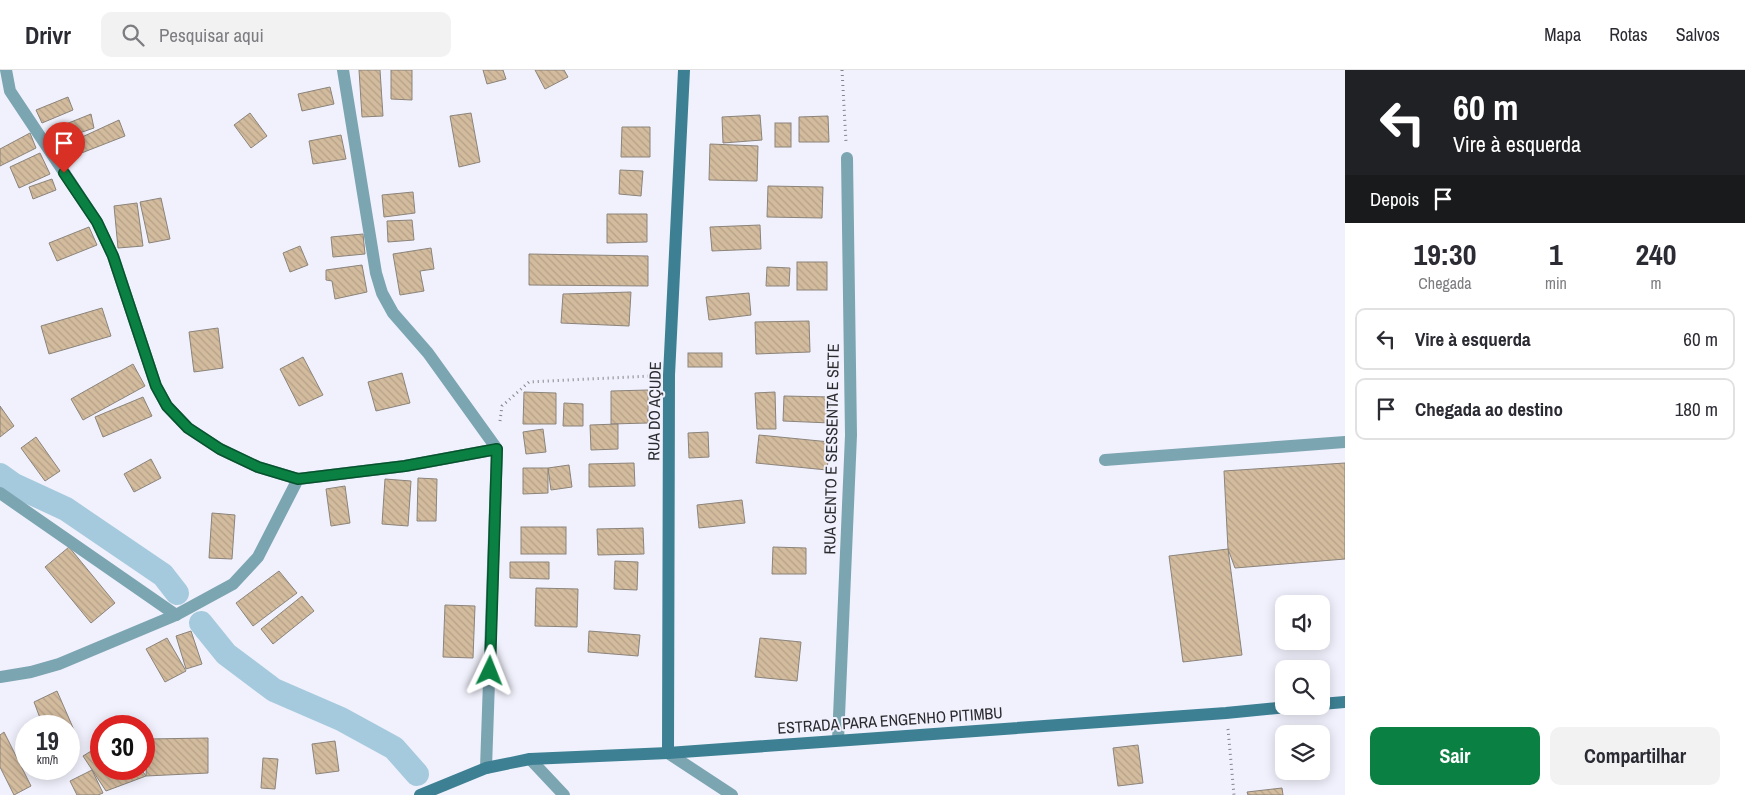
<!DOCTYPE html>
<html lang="pt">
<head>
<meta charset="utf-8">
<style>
  body { margin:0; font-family:"Archivo Narrow",sans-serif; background:#f2f2f3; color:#2b2b33; height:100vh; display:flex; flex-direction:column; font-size:19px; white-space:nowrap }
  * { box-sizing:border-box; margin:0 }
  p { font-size:16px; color:#7c7c81 }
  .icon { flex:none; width:28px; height:28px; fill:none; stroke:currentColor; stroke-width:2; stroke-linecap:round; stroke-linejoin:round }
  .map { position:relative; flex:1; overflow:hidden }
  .panel { display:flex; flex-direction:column; background:#fff; width:400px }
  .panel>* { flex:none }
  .banner { background:#202124; color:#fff; overflow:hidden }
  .controls { position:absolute; left:1275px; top:525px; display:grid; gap:10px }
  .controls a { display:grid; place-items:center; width:55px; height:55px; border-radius:10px; background:#fff; box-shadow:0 2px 12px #0003; font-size:25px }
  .speed { position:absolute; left:15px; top:645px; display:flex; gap:10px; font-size:25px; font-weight:700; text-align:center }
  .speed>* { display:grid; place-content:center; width:65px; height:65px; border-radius:50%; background:#fff; box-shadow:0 2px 12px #0003; line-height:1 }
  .speed small { font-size:12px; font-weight:400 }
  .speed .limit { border:8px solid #d22; background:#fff; color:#111 }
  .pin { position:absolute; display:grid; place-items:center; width:42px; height:42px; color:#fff; margin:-51px -21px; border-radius:50% 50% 50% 0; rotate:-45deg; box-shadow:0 0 5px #0007 }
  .pin .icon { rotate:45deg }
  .me { position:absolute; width:55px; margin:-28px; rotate:2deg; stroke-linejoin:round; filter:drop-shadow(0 0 4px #0008) }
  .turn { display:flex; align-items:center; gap:18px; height:105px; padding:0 25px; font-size:22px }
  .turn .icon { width:65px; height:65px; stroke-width:2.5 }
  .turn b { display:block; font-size:35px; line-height:42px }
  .then { display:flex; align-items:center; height:48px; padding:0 25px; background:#0003; gap:10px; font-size:19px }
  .eta { display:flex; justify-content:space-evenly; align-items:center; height:85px; text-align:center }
  .eta b { font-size:30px; font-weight:800; line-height:35px }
  .button { display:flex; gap:10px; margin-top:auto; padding:10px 25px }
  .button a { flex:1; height:58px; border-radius:10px; background:#0b8043; color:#fff; font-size:20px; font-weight:800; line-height:58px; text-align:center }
  .button a+a { background:#f2f2f3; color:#2b2b33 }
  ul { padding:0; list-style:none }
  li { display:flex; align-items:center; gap:15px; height:62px; margin:0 10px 8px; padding:0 15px; border:2px solid #e1e1e2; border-radius:10px }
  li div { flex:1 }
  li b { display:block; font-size:19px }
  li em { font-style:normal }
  header { display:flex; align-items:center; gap:30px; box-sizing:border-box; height:70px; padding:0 25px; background:#fff; border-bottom:1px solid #e1e1e2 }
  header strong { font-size:24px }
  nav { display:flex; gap:28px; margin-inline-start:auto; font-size:18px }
  .search { width:350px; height:45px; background:#f2f2f3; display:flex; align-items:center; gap:12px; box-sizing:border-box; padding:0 18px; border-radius:10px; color:#7c7c81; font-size:19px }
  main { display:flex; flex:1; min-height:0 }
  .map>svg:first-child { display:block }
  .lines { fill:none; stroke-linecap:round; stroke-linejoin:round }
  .canal { stroke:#a5cadd; stroke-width:24 }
  .building { fill:url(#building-back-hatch); stroke:#8b847b }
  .path { stroke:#85858d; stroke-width:3; stroke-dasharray:1 4; stroke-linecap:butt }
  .street { stroke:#7ca5b2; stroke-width:12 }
  .secondary { stroke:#3d8093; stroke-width:12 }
  .route-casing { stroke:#07532c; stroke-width:12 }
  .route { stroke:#0b8043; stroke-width:9 }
  .labels { text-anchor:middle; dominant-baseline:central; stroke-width:4; stroke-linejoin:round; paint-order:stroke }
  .street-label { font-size:16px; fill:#2b2b2f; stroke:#f1f1fd }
</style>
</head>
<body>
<header>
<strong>Drivr</strong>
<div class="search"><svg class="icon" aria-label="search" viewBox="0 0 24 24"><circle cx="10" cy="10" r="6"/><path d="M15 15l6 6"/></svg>Pesquisar aqui</div>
<nav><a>Mapa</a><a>Rotas</a><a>Salvos</a></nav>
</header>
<main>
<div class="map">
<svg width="1345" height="725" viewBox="0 0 1345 725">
  <defs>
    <pattern id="building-back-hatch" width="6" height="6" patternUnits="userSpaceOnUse" patternTransform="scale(1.25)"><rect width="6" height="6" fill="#d3bb9e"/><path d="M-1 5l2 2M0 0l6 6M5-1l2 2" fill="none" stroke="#b5a188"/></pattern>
  </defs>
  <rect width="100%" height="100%" fill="#f1f1fd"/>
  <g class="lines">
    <g class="canal">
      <polyline points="0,405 14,415 66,439 163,505 177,523"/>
      <polyline points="201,553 226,584 274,620 341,649 394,678 417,704"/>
    </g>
  </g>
  <g class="building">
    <polygon points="359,0 380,0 383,46 362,47"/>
    <polygon points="391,0 412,0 412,30 391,29"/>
    <polygon points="483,0 503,0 506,9 487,14"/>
    <polygon points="535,0 564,0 568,7 545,19"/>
    <polygon points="330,17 334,34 302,41 298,24"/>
    <polygon points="68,27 73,40 42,53 36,40"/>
    <polygon points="250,43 267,66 251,78 234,55"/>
    <polygon points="471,43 480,92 459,97 450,46"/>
    <polygon points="91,44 94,58 56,71 51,60"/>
    <polygon points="760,45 762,70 723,73 722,47"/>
    <polygon points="828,46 829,72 799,72 799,47"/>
    <polygon points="119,50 125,66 61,91 56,79"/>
    <rect x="775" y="53" width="16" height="24"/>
    <polygon points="622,57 650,57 650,87 621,87"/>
    <polygon points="30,63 36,78 0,96 0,79"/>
    <polygon points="341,65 346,89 313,94 309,71"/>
    <polygon points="710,74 758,76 757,111 709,110"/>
    <polygon points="40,83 50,104 19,118 10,97"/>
    <polygon points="620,100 643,101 641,126 619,124"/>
    <polygon points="52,109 56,120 33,129 29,117"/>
    <polygon points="768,116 823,117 822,148 767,147"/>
    <polygon points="413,122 415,143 384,147 382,125"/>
    <polygon points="161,128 170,169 149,173 140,132"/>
    <polygon points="137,133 143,176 118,178 114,136"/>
    <polygon points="607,144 647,144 647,172 607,173"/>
    <polygon points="412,150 414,170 388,172 387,151"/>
    <polygon points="760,155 761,179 712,181 710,157"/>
    <polygon points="89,157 97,175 57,191 49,173"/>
    <polygon points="363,164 365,184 333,187 331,167"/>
    <polygon points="300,176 308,195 290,202 283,183"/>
    <polygon points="431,178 434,199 420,201 424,221 400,225 393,184"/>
    <polygon points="529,184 648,186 648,216 529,215"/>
    <rect x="797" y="192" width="30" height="28"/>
    <polygon points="362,195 367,222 335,229 332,211 326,210 326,200"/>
    <polygon points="767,197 790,198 789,216 766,216"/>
    <polygon points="631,222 629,256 561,253 563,224"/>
    <polygon points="749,223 751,245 709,250 706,227"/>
    <polygon points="102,238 111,266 49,284 41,256"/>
    <polygon points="809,251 810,282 756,284 755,252"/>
    <polygon points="218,258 223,298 194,302 189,262"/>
    <rect x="688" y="283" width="34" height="14"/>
    <polygon points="303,287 323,325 299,336 280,299"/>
    <polygon points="133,294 145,316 83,350 71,329"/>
    <polygon points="402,303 410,333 376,341 368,312"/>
    <polygon points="648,320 648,353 611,354 611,321"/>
    <polygon points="524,322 556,323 556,354 523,354"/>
    <polygon points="775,322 776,359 757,359 755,323"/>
    <polygon points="784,326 831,327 830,353 783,351"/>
    <polygon points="143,327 152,346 103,367 95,347"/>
    <polygon points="564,333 583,334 583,356 563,356"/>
    <polygon points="0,336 14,356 0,367"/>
    <polygon points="618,354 618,379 591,380 590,355"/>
    <polygon points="543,359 546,382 526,384 523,362"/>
    <polygon points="708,362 709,387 689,388 688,363"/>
    <polygon points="759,365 830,372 827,400 756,393"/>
    <polygon points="36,367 60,401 45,411 21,378"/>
    <polygon points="151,389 161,408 134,422 124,404"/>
    <polygon points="634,393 635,416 589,417 589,394"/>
    <polygon points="1345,393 1345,489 1235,498 1228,479 1224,401"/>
    <polygon points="569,395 572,417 551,420 548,398"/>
    <polygon points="523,398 548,398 548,423 523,424"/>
    <polygon points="418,408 437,409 436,451 417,451"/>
    <polygon points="385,409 411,411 408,456 382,454"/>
    <polygon points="345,416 350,453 331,456 326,419"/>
    <polygon points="742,430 745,453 699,458 697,435"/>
    <polygon points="212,443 235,445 232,489 209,488"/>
    <rect x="521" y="457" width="45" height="27"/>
    <polygon points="643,458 644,484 598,485 597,459"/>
    <polygon points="69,477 115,533 91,553 45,497"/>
    <polygon points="773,477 806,478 806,504 772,504"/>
    <polygon points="1228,479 1242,585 1183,592 1169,486"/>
    <polygon points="615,491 638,492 637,520 614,519"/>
    <polygon points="510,492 549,492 549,509 510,508"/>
    <polygon points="279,501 297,523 253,556 236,533"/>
    <polygon points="536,518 578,519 577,557 535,556"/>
    <polygon points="302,526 314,541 273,574 261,559"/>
    <polygon points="445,535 475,536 473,588 443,587"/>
    <polygon points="191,561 202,594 186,599 176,566"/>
    <polygon points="589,561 640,565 638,586 588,582"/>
    <polygon points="167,568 186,601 165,612 146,579"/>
    <polygon points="760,568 801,572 797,611 755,607"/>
    <polygon points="57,621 74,660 69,663 69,656 43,656 34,632"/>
    <polygon points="4,662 31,716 14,725 0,697 0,665"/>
    <polygon points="208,668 208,703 146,706 148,669"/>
    <polygon points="335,671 339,701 316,704 312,674"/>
    <polygon points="101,675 101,699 141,699 146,706 106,721 83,686"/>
    <polygon points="1138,675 1143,713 1118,716 1113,678"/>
    <polygon points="263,688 278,689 275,719 261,718"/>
    <polygon points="92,700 103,723 98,725 77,725 70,711"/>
    <polygon points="1282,718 1283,725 1248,725 1247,722"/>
  </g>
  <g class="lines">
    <g class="path">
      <polyline points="842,0 846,72"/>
      <polyline points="500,351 502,336 529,312 651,306"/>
      <polyline points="1228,659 1234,725"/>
    </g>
    <g class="street">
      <polyline points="6,0 10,21 97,152 113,186 156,316 167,336 188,358 220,379 258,397 298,409 405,396 497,379"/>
      <polyline points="343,0 376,203 382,223 393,243 428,283 497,379 486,698"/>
      <polyline points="1105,390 1345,372"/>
      <polyline points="0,423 176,545"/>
      <polyline points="0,607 31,602 59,594 176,545 233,514 258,487 298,409"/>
      <polyline points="838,670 851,365 847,88"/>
      <polyline points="668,683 732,725"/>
      <polyline points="530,689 564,725"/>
    </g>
    <g class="secondary">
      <polyline points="1321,634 1345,632"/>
      <polyline points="668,683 669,305 684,0"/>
      <polyline points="420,725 486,698 530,689 668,683 1226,643 1297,636"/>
    </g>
  </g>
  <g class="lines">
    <defs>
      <polyline id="route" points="64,103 97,152 113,186 156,316 167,336 188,358 220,379 258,397 298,409 405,396 497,379 490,601"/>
    </defs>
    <use href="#route" class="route-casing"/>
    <use href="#route" class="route"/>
  </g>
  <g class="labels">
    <g class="street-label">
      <text transform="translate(654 341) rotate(-89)">RUA DO AÇUDE</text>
      <text transform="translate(831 379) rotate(-89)">RUA CENTO E SESSENTA E SETE</text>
      <text transform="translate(890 650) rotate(-4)">ESTRADA PARA ENGENHO PITIMBU</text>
    </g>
  </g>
</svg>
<div class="controls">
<a><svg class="icon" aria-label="sound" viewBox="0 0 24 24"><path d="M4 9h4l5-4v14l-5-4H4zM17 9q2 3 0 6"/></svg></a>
<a><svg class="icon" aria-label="search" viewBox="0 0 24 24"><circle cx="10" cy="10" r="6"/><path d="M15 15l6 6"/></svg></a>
<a><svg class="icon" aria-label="layers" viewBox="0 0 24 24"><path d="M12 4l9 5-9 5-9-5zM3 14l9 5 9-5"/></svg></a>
</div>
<div class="speed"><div>19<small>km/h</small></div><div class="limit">30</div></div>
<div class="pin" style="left:64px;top:103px;background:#d93025"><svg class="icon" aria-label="arrive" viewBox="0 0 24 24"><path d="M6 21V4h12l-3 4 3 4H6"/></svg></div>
<svg class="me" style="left:490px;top:601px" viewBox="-20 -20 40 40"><path d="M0-17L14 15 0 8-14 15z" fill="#0b8043" stroke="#fff" stroke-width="4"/></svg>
</div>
<section class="panel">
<div class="banner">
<div class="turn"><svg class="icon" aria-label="left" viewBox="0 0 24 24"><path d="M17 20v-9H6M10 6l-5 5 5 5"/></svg><div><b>60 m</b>Vire à esquerda</div></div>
<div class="then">Depois<svg class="icon" aria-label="arrive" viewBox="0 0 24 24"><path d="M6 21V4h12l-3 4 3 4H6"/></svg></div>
</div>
<div class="eta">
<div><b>19:30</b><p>Chegada</p></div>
<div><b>1</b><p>min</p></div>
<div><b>240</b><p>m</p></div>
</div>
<ul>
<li><svg class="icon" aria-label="left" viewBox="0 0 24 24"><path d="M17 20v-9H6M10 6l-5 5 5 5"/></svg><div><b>Vire à esquerda</b></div><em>60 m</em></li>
<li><svg class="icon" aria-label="arrive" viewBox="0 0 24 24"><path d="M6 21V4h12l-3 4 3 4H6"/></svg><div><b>Chegada ao destino</b></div><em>180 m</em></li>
</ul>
<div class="button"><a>Sair</a><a>Compartilhar</a></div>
</section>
</main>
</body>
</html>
